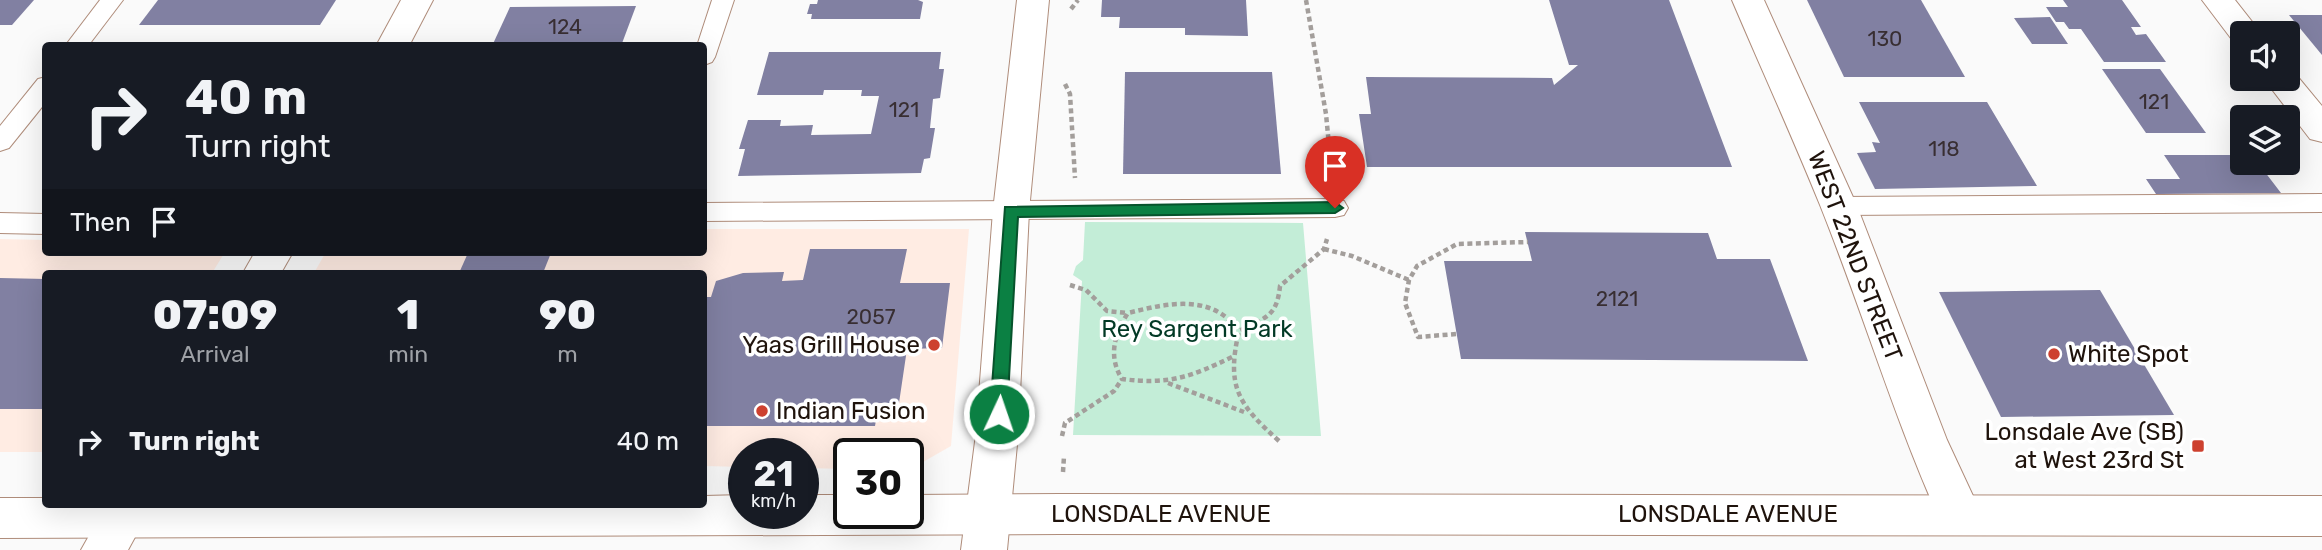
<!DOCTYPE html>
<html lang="en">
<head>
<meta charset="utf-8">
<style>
  body { margin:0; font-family:Rubik,sans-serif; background:#20242c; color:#f1f3f6; height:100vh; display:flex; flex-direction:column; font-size:26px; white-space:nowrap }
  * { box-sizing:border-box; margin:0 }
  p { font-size:23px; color:#9ea1a6 }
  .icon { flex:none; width:38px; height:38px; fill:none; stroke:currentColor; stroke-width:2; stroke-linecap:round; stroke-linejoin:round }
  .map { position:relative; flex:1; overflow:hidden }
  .details { position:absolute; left:42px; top:270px; width:665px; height:238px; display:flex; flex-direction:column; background:#171b24; border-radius:7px; box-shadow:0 7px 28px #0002 }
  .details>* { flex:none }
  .top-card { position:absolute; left:42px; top:42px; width:665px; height:214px; border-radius:7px; box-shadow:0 7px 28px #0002; background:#171b24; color:#f1f3f6; overflow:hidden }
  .buttons { position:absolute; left:2230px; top:21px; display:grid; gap:14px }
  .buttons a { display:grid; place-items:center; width:70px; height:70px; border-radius:7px; background:#171b24; box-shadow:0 7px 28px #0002; font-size:35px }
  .speed { position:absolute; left:728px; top:438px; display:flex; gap:14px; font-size:35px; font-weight:700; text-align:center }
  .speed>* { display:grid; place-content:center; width:91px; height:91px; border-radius:50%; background:#171b24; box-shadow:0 7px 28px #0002; line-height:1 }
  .speed small { font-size:18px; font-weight:400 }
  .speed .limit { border:4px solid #111; border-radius:10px; background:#fff; color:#111 }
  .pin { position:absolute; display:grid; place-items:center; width:60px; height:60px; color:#fff; margin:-72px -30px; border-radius:50% 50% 50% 0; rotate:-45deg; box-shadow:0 0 7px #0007 }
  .pin .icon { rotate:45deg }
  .me { position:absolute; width:77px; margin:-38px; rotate:3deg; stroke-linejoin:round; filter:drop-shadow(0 0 5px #0008) }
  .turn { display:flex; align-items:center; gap:24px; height:147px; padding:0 28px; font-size:32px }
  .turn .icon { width:91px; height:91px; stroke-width:2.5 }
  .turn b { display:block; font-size:49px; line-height:60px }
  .then { display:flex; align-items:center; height:66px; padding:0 28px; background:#0003; gap:14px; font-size:26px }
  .eta { display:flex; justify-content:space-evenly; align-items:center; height:119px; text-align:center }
  .eta b { font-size:42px; font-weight:800; line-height:49px }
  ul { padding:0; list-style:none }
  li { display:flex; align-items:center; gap:21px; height:105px; padding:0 28px }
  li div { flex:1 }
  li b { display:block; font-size:26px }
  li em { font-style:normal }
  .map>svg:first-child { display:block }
  .built { fill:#ffece3 }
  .green { fill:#c3edd7 }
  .building { fill:#8180a2 }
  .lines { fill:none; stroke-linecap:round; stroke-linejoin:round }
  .lane-casing { stroke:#af8c7a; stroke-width:2 }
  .street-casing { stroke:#af8c7a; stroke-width:2 }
  .secondary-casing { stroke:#af8c7a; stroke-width:2 }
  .path { stroke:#a39e9b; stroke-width:4.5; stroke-dasharray:5 3.5; stroke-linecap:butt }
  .lane { fill:#fff; fill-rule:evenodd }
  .street { fill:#fff; fill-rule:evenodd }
  .secondary { fill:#fff; fill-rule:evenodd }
  .route { fill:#0b8043; stroke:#07532c; stroke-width:2 }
  .poi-dot { fill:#cd412f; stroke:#fff; stroke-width:2.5 }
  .labels { text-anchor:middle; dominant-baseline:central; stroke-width:7; stroke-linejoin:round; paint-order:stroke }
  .number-label { font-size:21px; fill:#382e32 }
  .street-label { font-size:24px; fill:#1f130c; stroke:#fff }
  .park-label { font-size:24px; fill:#023925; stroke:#fff }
  .poi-label { font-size:24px; fill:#1f130c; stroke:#fff; text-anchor:end }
</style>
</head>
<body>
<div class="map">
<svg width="2322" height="550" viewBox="0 0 2322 550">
  <rect width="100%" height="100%" fill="#fafafa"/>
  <g class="built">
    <polygon points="704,229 969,229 951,446 909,470 908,453 849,453 849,469 803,468 803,453 744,453 744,467 704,466 704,273 314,273 326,252 704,252"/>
    <polygon points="0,239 45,240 46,252 225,252 212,273 46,273 45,452 0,452"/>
  </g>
  <polygon class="green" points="1085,222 1303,223 1321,436 1073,435 1082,281 1073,275 1076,266 1083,260"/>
  <g class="building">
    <polygon points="0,0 34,0 12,25 0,25"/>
    <polygon points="158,0 336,0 320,25 139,25"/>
    <polygon points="818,0 918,0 923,2 920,19 811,19 812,14 807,14 810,4 817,4"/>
    <polygon points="1102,0 1246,0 1248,36 1185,35 1185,28 1119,28 1120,17 1101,17"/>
    <polygon points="1549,0 1669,0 1732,167 1367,167 1359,114 1371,114 1366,77 1552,78 1554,85 1578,65 1569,65"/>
    <polygon points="1807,0 1921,0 1965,77 1844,77"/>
    <polygon points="2063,0 2122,0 2141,27 2131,27 2136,35 2146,34 2166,62 2104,62 2081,29 2069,29 2064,22 2056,22 2046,7 2068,7"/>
    <polygon points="636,6 621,46 492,46 510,7"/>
    <polygon points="2289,15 2322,15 2322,55"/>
    <polygon points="2050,17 2068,44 2032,44 2014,18"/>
    <polygon points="769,52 941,52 939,69 944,69 940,98 933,99 930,128 935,128 930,158 924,159 921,173 738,176 745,149 739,149 748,120 781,120 780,126 813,125 811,135 871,134 879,96 861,96 862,90 824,90 823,95 757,95"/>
    <polygon points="2102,69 2160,69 2206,133 2146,133"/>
    <polygon points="1125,72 1272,72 1281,174 1123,174"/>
    <polygon points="1859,102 1987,102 2037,186 1875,189 1857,153 1876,152 1872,142 1880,143"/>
    <polygon points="2164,155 2242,155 2242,163 2258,163 2281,193 2156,194 2146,179 2180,179"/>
    <polygon points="1525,232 1708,233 1717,259 1770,259 1808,361 1461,359 1444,261 1532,261"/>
    <polygon points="810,249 907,249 900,283 950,283 942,348 907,349 899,403 879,403 875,426 704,426 704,297 711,297 716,281 743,273 784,272 782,281 803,280"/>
    <polygon points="468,253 551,253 543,273 459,273"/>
    <polygon points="0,278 46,279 46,409 0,409"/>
    <polygon points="2100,290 2174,415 2001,417 1939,292"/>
  </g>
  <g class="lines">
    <defs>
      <g id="lane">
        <polygon points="100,0 123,0 88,46 65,46"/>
        <polygon points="712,0 734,0 715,57 712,62 704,65 704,46 697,46"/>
        <polygon points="46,77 46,102 9,148 0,151 0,126 38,79"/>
        <polygon points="2322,194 2322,212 1839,215 1830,213 1826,206 1830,199 1839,197"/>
        <polygon points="1335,199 1344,201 1348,208 1344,215 1335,217 704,221 704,203"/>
        <polygon points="0,213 46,214 46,234 0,233"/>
      </g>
      <g id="street">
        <polygon points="401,0 433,0 409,46 376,46"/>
        <polygon points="1017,0 1049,0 1029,211 1018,434 1007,550 961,550 976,434 993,211"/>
        <path d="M1732,0H1764L1857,206L1947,440L1981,513L1975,527L1959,533L1943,527C1895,422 1863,312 1820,205C1792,136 1761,68 1732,0Z"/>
        <polygon points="255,252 293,252 281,273 243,273"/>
        <polygon points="107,504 153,504 128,550 81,550"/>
      </g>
      <g id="secondary">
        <polygon points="2202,0 2235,0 2261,33 2242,33 2242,43 2233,41"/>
        <polygon points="2287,69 2293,71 2322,106 2322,142 2310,139 2264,79 2287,79"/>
        <polygon points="1061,494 2322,496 2322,536 1061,534 0,538 0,498 46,498 46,504 704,504 704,496 744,495 744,513 803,513 803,495 849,495 849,513 908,513 908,495"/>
      </g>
    </defs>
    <use href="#lane" class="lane-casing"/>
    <use href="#street" class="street-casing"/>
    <use href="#secondary" class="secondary-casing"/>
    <g class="path">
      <polyline points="1306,0 1326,114 1332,176"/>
      <polyline points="1071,9 1078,0"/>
      <polyline points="1065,84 1070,94 1075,178"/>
      <polyline points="1324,249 1352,256 1409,280"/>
      <polyline points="1070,285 1086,290 1107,311 1127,313"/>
      <polyline points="1456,334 1418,337 1405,303 1409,280 1417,266 1457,244 1528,242"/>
      <path d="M1232,357C1191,377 1168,385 1122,379C1108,357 1114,334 1128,313C1168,303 1212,293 1239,331"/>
      <polyline points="1168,383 1244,412"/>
      <polyline points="1062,436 1065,423 1114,391 1122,379"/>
      <path d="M1279,441C1238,404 1226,387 1239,331C1265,318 1277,317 1280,286L1324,249L1327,239"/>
      <polyline points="1063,472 1064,456"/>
    </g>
    <use href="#lane" class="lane"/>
    <use href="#street" class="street"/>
    <use href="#secondary" class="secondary"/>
  </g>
  <polygon class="route" points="1335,202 1343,208 1335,213 1018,217 1007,414 1005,419 993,419 990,414 1005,207"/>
  <g class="poi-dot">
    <circle cx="934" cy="345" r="7"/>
    <circle cx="2054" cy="354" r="7"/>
    <circle cx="762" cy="411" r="7"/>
    <rect x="2191" y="439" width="14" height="14" rx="3.5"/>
  </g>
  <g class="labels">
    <g class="number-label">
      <text x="565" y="26">124</text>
      <text x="1885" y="38">130</text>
      <text x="2154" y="101">121</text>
      <text x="904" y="109">121</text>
      <text x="1944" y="148">118</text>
      <text x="1617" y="298">2121</text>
      <text x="871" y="316">2057</text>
    </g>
    <g class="street-label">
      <text transform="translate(1855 256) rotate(69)">WEST 22ND STREET</text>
      <text x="1161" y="514">LONSDALE AVENUE</text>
      <text x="1728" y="514">LONSDALE AVENUE</text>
    </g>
    <g class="park-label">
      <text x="1197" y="329">Rey Sargent Park</text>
    </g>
    <g class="poi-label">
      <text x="920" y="345">Yaas Grill House</text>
      <text x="2068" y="354" text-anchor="start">White Spot</text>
      <text x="776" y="411" text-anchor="start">Indian Fusion</text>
      <text x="2184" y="432">Lonsdale Ave (SB)<tspan x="2184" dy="28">at West 23rd St</tspan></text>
    </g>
  </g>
</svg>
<div class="buttons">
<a><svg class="icon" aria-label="sound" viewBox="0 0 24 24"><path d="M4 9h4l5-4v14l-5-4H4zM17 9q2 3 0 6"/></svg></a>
<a><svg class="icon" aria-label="layers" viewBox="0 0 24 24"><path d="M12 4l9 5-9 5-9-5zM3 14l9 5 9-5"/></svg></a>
</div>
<div class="speed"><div>21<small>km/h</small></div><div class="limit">30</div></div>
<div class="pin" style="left:1335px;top:208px;background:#d93025"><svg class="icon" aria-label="arrive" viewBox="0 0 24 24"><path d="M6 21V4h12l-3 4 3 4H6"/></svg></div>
<svg class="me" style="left:999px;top:414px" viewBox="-20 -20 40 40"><circle r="17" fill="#0b8043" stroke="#fff" stroke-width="3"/><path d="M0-11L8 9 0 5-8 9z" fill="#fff"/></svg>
<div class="top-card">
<div class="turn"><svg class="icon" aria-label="right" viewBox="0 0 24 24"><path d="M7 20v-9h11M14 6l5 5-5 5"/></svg><div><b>40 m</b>Turn right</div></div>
<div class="then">Then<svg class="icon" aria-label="arrive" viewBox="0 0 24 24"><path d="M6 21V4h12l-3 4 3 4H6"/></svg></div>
</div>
<section class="details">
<div class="eta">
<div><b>07:09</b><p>Arrival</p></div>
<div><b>1</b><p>min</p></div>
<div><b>90</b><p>m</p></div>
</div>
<ul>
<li><svg class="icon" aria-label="right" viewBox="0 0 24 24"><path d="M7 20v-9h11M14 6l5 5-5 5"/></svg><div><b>Turn right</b></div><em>40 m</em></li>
</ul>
</section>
</div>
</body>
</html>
